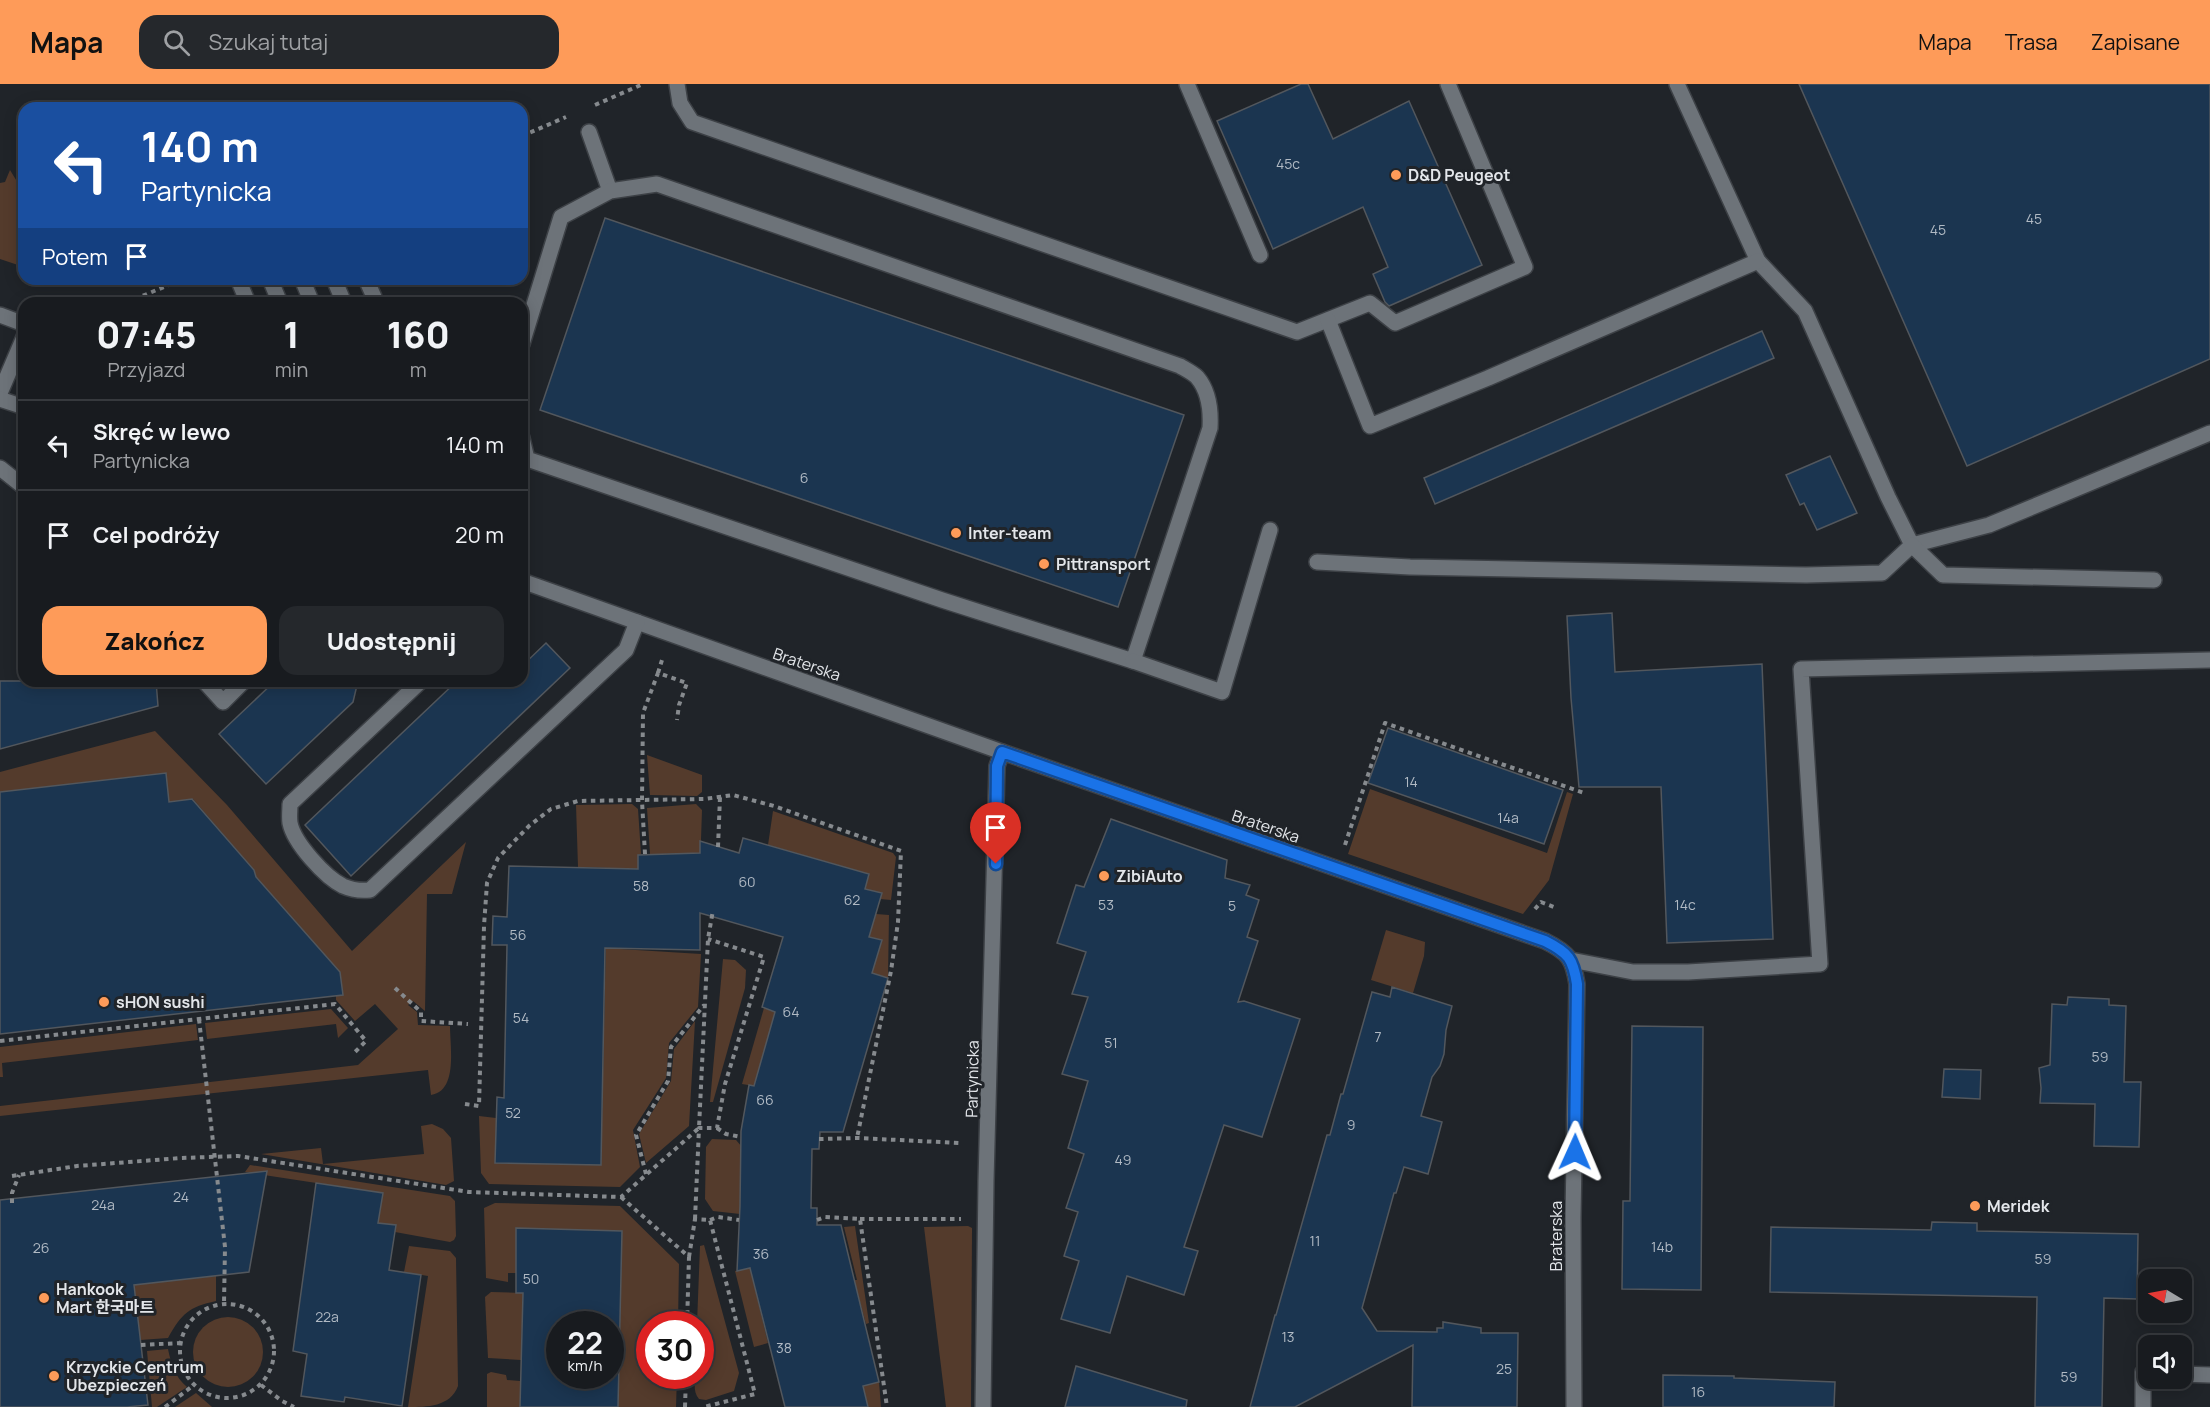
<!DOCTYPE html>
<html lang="pl">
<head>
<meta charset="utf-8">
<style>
  body { margin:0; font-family:Manrope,"Noto Sans KR",sans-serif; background:#25282c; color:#f1f3f6; height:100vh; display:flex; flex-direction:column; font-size:22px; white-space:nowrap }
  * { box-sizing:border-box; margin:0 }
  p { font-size:20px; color:#9fa1a4 }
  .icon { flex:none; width:33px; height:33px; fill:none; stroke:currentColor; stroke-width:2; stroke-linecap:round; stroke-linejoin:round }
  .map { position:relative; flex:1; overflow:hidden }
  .details { position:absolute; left:18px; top:213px; width:510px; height:390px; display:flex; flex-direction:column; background:#181b1f; border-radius:18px; box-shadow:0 3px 15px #0003,0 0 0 2px #36393d }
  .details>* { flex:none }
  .hud { position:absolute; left:18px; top:18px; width:510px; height:183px; border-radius:18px; box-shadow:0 3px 15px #0003,0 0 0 2px #36393d; background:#1a4fa0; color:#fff; overflow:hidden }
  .needle { width:39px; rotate:280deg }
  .fabs { position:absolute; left:2138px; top:1185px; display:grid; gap:12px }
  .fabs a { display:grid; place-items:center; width:54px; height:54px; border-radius:12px; background:#181b1f; box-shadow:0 3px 15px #0003,0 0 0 2px #36393d; font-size:30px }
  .speed { position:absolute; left:546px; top:1227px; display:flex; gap:12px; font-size:30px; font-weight:700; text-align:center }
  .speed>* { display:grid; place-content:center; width:78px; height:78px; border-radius:50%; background:#181b1f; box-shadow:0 3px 15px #0003,0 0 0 2px #36393d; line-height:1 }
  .speed small { font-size:15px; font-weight:400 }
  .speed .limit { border:9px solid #d22; background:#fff; color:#111 }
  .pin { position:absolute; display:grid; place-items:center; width:51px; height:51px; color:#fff; margin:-62px -26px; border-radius:50% 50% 50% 0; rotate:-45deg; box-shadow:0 0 6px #0007 }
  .pin .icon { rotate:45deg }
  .me { position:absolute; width:66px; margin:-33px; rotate:1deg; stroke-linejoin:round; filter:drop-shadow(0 0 4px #0008) }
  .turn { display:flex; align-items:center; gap:21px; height:126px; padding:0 24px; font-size:27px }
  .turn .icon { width:78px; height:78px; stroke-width:2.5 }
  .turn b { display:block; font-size:42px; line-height:51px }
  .then { display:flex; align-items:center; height:57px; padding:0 24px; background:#0003; gap:12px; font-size:22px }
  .eta { display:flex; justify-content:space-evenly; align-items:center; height:102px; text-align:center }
  .eta b { font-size:36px; font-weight:800; line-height:42px }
  .action { display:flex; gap:12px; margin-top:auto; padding:12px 24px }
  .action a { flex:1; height:69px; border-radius:18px; background:#fe9b59; color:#111; font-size:24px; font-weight:800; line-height:69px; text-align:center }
  .action a+a { background:#25282c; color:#f1f3f6 }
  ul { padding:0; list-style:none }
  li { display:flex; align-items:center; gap:18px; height:90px; padding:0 24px; border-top:2px solid #36393d }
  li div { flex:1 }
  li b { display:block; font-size:22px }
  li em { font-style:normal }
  header { display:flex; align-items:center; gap:36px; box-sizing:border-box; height:84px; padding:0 30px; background:#fe9b59; color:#111 }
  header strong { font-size:28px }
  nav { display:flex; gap:33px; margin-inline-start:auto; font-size:21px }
  .search { width:420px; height:54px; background:#25282c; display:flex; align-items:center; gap:15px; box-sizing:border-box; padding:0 21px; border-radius:18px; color:#9fa1a4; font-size:22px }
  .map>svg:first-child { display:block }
  .green { fill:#543b2c }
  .building { fill:#1b3550; stroke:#52575d; stroke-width:1.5; fill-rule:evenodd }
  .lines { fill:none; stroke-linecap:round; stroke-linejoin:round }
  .minor-casing { stroke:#3d4146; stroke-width:18 }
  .path { stroke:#868a8e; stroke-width:4; stroke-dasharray:4.5 4.5; stroke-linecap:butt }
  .minor { stroke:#6d7379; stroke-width:15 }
  .route-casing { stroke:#114b97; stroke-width:15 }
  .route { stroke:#1a73e8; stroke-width:10 }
  .poi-dot { fill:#fe9b59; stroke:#202429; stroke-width:2 }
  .labels { text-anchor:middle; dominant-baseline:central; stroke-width:6; stroke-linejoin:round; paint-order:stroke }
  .number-label { font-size:14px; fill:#b1bac4 }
  .poi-label { font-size:16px; font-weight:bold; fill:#e3e6ea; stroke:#202429; text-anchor:start }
  .street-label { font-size:16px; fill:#e3e6ea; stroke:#202429 }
</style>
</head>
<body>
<header>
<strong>Mapa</strong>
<div class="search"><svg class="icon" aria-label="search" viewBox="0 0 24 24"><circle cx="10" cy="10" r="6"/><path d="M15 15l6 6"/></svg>Szukaj tutaj</div>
<nav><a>Mapa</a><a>Trasa</a><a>Zapisane</a></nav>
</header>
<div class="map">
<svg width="2210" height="1323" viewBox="0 0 2210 1323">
  <rect width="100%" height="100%" fill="#202429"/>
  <g class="green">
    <polygon points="10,86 24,109 24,183 0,175 0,99 5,98"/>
    <path d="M155,647L227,721L352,867L466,758L452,810H427L425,927L413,917L408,921L417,928L418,941L450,942C450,963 458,1007 431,1011L428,986L0,1032V1022L358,981L398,945L375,920L355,937L336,916V912L343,911L339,887L255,793L254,786L193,715L169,718L165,689L27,705L0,713V688Z"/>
    <polygon points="647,671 702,691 702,708 697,712 650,711"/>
    <polygon points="1370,705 1547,769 1567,708 1573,710 1549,796 1523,830 1348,770"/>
    <polygon points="632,720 638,725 641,770 638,771 638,785 578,783 576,721"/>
    <polygon points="696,720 702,726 700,785 658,784 658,770 650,770 647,724"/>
    <polygon points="773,727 893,769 896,773 891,816 880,815 882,809 865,805 869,790 768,761"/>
    <polygon points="876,830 889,831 888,894 872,889 882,856 869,853"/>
    <polygon points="1386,846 1425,858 1424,872 1413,909 1371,896"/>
    <polygon points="606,853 620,865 701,870 698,923 669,959 666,994 633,1046 640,1083 620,1103 489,1100 481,1089 479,1032 496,1034 496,1079 601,1081"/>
    <polygon points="723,875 735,876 746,886 745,904 713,1018 710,1018"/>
    <polygon points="764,924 775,928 754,1002 742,1000"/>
    <polygon points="331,925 348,944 338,954 336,940 207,955 205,939"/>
    <polygon points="695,937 689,1042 646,1079 639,1050 671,997 674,965"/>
    <polygon points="196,940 198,956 2,979 3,993 0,993 0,963"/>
    <polygon points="432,1040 443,1045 451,1054 454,1097 446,1101 261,1070 321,1064 323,1080 424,1070 421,1042"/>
    <polygon points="712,1055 736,1056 742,1063 740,1130 713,1127 705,1115 706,1063"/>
    <polygon points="250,1081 450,1112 455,1117 456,1152 454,1156 450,1158 395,1148 395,1141 378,1139 382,1109 245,1088"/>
    <polygon points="495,1119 620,1122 679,1180 678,1240 650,1240 650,1292 677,1292 676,1323 618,1323 622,1147 516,1144 516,1189 508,1189 508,1198 486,1194 484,1124"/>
    <polygon points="855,1142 869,1239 866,1240 854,1196 857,1196 844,1143"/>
    <polygon points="968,1142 972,1144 971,1323 946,1323 924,1143"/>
    <path d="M704,1161L739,1289L734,1307L706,1316L699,1315C693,1308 695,1300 695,1292H700V1240H697L700,1162Z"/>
    <path d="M409,1162L450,1167L456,1174L458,1302C450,1323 427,1323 408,1323L428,1192L404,1188Z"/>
    <polygon points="750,1184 768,1259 754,1263 735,1187"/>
    <path d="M216,1192V1217C189,1223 182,1229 168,1254L140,1256L134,1201Z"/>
    <polygon points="491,1208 523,1209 521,1276 488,1274 485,1213"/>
    <circle cx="228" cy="1268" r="35"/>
    <path d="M168,1265C171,1280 175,1293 187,1303L157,1323H152L147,1267Z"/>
    <polygon points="491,1288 506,1291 507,1296 520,1297 520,1323 487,1323 487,1290"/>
    <polygon points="879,1298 881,1323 868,1323 863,1302"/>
    <polygon points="196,1309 212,1323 175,1323"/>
  </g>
  <g class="building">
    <polygon points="1301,0 1308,0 1333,55 1409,17 1482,181 1389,222 1385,218 1373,190 1388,183 1363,123 1273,165 1217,37"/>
    <polygon points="1799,0 2210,0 2210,275 1967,382"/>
    <polygon points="605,134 1184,331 1118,523 540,326"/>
    <polygon points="1762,247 1774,274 1435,420 1424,394"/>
    <polygon points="1830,372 1857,429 1817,446 1804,419 1800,421 1786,391"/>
    <polygon points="1612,529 1615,588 1762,580 1773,855 1667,859 1661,703 1579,703 1571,614 1567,532"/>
    <polygon points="546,559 570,584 351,792 305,741 457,597 522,597 522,582"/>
    <polygon points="0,597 156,597 158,622 0,665"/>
    <polygon points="275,597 358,597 353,618 266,700 219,650"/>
    <polygon points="1388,644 1563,706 1544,760 1368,699"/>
    <polygon points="166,689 169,718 192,715 254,786 256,793 340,888 343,911 0,950 0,708"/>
    <polygon points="1111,735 1227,776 1225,794 1250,801 1246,811 1259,816 1247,853 1258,857 1238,918 1244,917 1300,935 1262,1053 1224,1041 1184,1163 1198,1167 1184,1211 1127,1192 1110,1249 1061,1235 1079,1177 1064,1172 1078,1128 1066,1124 1084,1070 1068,1064 1088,997 1062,990 1088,913 1072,910 1086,868 1057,859 1076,801 1084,803"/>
    <polygon points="743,754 869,790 865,805 882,809 869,853 882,856 872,889 888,894 843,1048 820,1048 819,1065 812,1065 811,1124 817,1124 817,1141 841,1141 879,1298 863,1302 868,1323 785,1323 750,1184 737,1187 740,1122 741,1047 749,1001 754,1002 775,928 762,923 783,853 700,829 700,866 605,864 601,1081 495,1079 497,1013 504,1014 507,861 492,861 493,832 507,833 509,782 638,785 638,771 700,769 700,757 739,769"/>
    <polygon points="1392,903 1452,922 1446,946 1444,970 1440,982 1432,993 1421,1032 1442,1038 1428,1090 1404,1083 1396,1109 1394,1109 1362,1224 1377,1247 1437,1248 1437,1244 1443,1244 1443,1238 1481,1244 1481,1249 1518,1249 1517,1323 1412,1323 1413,1261 1295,1323 1250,1323 1275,1231 1276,1231 1327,1051 1330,1051 1341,1010 1343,1010 1372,908 1390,913"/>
    <polygon points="2068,913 2109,915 2109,921 2126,922 2124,998 2141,998 2139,1063 2094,1062 2095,1020 2040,1019 2041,1004 2039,984 2050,981 2052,920 2067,921"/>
    <polygon points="1632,942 1703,943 1701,1206 1622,1205 1623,1117 1630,1117"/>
    <polygon points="1944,985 1981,986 1980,1015 1942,1013"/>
    <polygon points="267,1087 249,1188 134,1201 148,1321 127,1323 0,1323 0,1116"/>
    <polygon points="316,1099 383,1109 378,1139 396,1141 389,1186 421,1191 402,1322 345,1313 344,1318 301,1312 307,1270 293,1267"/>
    <polygon points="1932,1138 1977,1139 1977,1147 2138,1150 2137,1215 2104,1214 2102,1323 2035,1323 2037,1213 1770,1208 1771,1143 1931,1146"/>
    <path d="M516,1144L622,1147L618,1323H520L523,1209H516ZM560,1240H610V1292H560Z"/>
    <polygon points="1076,1282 1187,1316 1186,1323 1065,1323"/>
    <polygon points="1663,1291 1734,1292 1734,1294 1835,1298 1834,1323 1663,1323"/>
  </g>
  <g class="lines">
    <defs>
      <g id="minor">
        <polyline points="677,0 680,19 692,38 1297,248 1370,219 1395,239 1525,183 1448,0"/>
        <polyline points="1187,0 1260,171"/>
        <polyline points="1677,0 1758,177 1805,227 1888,413 1912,461 1989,441 2210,349"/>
        <polyline points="589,48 610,107"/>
        <polyline points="238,195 248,219"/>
        <polyline points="270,195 280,219"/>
        <polyline points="302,195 312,219"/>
        <polyline points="334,195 344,219"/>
        <polyline points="366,195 374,213"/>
        <polyline points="0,231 24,240"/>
        <polyline points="1328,236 1370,342 1488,294 1758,177"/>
        <path d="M522,260L561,133L610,107L657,100L1180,282C1185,285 1193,289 1197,293C1209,307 1211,327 1210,344L1133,577L942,516L527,375L522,354"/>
        <polyline points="0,309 24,253"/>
        <polyline points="0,315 24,323"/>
        <polyline points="0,384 24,403"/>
        <polyline points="1317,478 1410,483 1806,491 1882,489 1912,461 1943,491 2154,496"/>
        <path d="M522,497L1002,668L1545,857C1569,869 1573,875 1577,900L1573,1133L1574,1323"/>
        <polyline points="1133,577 1222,608 1270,446"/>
        <polyline points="204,597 223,618 244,597"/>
        <path d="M421,597L290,720C290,726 289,733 290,739C294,759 325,793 343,802C352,806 360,807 370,806L626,566L637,538"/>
        <polyline points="1571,876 1633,888 1688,888 1820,880 1801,585 2210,576"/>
        <polyline points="2181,1290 2210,1291"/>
        <polyline points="983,1323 986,1097 997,682 1002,668"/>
        <polyline points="2143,1323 2143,1288 2148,1288"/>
      </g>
    </defs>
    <use href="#minor" class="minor-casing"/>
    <g class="path">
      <polyline points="595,21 643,0"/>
      <polyline points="522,52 566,33"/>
      <polyline points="117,219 135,215 183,195"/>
      <polyline points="658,589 662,576"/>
      <polyline points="1345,761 1385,639 1584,709"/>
      <polyline points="718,763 720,713"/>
      <polyline points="645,770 642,717 643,629 658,589 687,599 679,621 677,636"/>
      <polyline points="1535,825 1541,818 1554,823"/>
      <polyline points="395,904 421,928 421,937 468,940"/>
      <polyline points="199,935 225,1163 224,1220"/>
      <polyline points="0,957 335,920 366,957 354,969"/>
      <polyline points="465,1020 479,1022 484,842 487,799 498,774 529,742 551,725 578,717 704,715 733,711 774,722 901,767 898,838 891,887 857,1054"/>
      <polyline points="717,1044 726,1050 741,1053"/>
      <polyline points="819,1055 857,1054 960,1059"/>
      <polyline points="646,1090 636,1051 668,997 671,963 704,921"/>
      <polyline points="12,1092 77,1082 181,1074 238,1072 469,1108 621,1113 699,1044 708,855 713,826"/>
      <polyline points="621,1113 689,1173 687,1240"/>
      <polyline points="12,1119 12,1109 19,1091"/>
      <polyline points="695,1135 699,1044 717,1044 725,1000 764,873 708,855"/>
      <polyline points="860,1135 961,1135"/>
      <polyline points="710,1136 718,1133 739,1136"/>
      <polyline points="817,1136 825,1133 860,1135 887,1323"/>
      <polyline points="689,1173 695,1135 710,1136 755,1310 704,1323"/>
      <circle cx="227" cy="1267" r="47"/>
      <polyline points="141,1261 181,1259"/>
      <polyline points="261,1301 282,1317 294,1323"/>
      <polyline points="165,1323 194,1301"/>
      <polyline points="685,1323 686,1292"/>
    </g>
    <use href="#minor" class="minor"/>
  </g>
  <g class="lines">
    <defs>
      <path id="route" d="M996,780L997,682L1002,668L1545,857C1569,869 1573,875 1577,900L1575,1068"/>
    </defs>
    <use href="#route" class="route-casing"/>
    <use href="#route" class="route"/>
  </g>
  <g class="poi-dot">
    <circle cx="1396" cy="91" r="6"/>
    <circle cx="956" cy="449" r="6"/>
    <circle cx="1044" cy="480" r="6"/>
    <circle cx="1104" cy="792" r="6"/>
    <circle cx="104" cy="918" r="6"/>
    <circle cx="1975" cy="1122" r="6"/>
    <circle cx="44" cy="1214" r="6"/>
    <circle cx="54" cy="1292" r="6"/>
  </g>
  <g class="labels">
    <g class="number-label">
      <text x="1288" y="79">45c</text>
      <text x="2034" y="134">45</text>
      <text x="1938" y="145">45</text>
      <text x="804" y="393">6</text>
      <text x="1411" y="697">14</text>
      <text x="1508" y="733">14a</text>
      <text x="747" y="797">60</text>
      <text x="641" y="801">58</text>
      <text x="852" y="815">62</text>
      <text x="1106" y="820">53</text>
      <text x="1685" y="820">14c</text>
      <text x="1232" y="821">5</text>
      <text x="518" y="850">56</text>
      <text x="791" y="927">64</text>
      <text x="521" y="933">54</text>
      <text x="1378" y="952">7</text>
      <text x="1111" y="958">51</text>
      <text x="2100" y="972">59</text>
      <text x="765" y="1015">66</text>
      <text x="513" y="1028">52</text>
      <text x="1351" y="1040">9</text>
      <text x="1123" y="1075">49</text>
      <text x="181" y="1112">24</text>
      <text x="103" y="1120">24a</text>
      <text x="1315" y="1156">11</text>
      <text x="1662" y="1162">14b</text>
      <text x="41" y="1163">26</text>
      <text x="761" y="1169">36</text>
      <text x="2043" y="1174">59</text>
      <text x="531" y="1194">50</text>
      <text x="327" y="1232">22a</text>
      <text x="1288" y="1252">13</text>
      <text x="784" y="1263">38</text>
      <text x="1504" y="1284">25</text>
      <text x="2069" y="1292">59</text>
      <text x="1698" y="1307">16</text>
    </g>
    <g class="poi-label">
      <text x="1408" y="91">D&amp;D Peugeot</text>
      <text x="968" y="449">Inter-team</text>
      <text x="1056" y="480">Pittransport</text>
      <text x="1116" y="792">ZibiAuto</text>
      <text x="116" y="918">sHON sushi</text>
      <text x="1987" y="1122">Meridek</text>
      <text x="56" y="1205">Hankook<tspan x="56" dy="18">Mart 한국마트</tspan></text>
      <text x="66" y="1283">Krzyckie Centrum<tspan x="66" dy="18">Ubezpieczeń</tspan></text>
    </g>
    <g class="street-label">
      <text transform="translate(807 580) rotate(19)">Braterska</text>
      <text transform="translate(1266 742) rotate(19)">Braterska</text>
      <text transform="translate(972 995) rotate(-89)">Partynicka</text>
      <text transform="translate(1556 1152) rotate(-90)">Braterska</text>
    </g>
  </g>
</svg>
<div class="fabs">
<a><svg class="needle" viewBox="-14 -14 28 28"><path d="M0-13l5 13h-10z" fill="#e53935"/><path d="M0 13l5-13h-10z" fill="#9fa1a4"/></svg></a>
<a><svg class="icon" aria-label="sound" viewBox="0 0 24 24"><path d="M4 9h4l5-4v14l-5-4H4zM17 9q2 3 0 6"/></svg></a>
</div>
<div class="speed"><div>22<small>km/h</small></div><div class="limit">30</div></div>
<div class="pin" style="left:996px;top:780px;background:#d93025"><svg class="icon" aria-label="arrive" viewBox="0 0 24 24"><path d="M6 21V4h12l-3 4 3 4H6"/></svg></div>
<svg class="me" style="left:1575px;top:1068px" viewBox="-20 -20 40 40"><path d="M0-17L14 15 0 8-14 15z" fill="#1a73e8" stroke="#fff" stroke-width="4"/></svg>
<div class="hud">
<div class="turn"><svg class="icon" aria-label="left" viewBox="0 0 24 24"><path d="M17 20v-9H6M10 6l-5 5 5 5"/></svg><div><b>140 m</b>Partynicka</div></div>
<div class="then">Potem<svg class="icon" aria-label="arrive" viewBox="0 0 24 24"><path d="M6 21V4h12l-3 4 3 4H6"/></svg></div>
</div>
<section class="details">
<div class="eta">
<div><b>07:45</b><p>Przyjazd</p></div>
<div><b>1</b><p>min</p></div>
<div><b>160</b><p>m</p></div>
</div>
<ul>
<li><svg class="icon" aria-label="left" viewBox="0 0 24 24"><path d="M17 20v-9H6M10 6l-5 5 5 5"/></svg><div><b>Skręć w lewo</b><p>Partynicka</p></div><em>140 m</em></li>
<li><svg class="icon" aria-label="arrive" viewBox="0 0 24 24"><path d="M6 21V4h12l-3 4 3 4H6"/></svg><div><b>Cel podróży</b></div><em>20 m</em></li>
</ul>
<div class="action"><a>Zakończ</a><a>Udostępnij</a></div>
</section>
</div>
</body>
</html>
